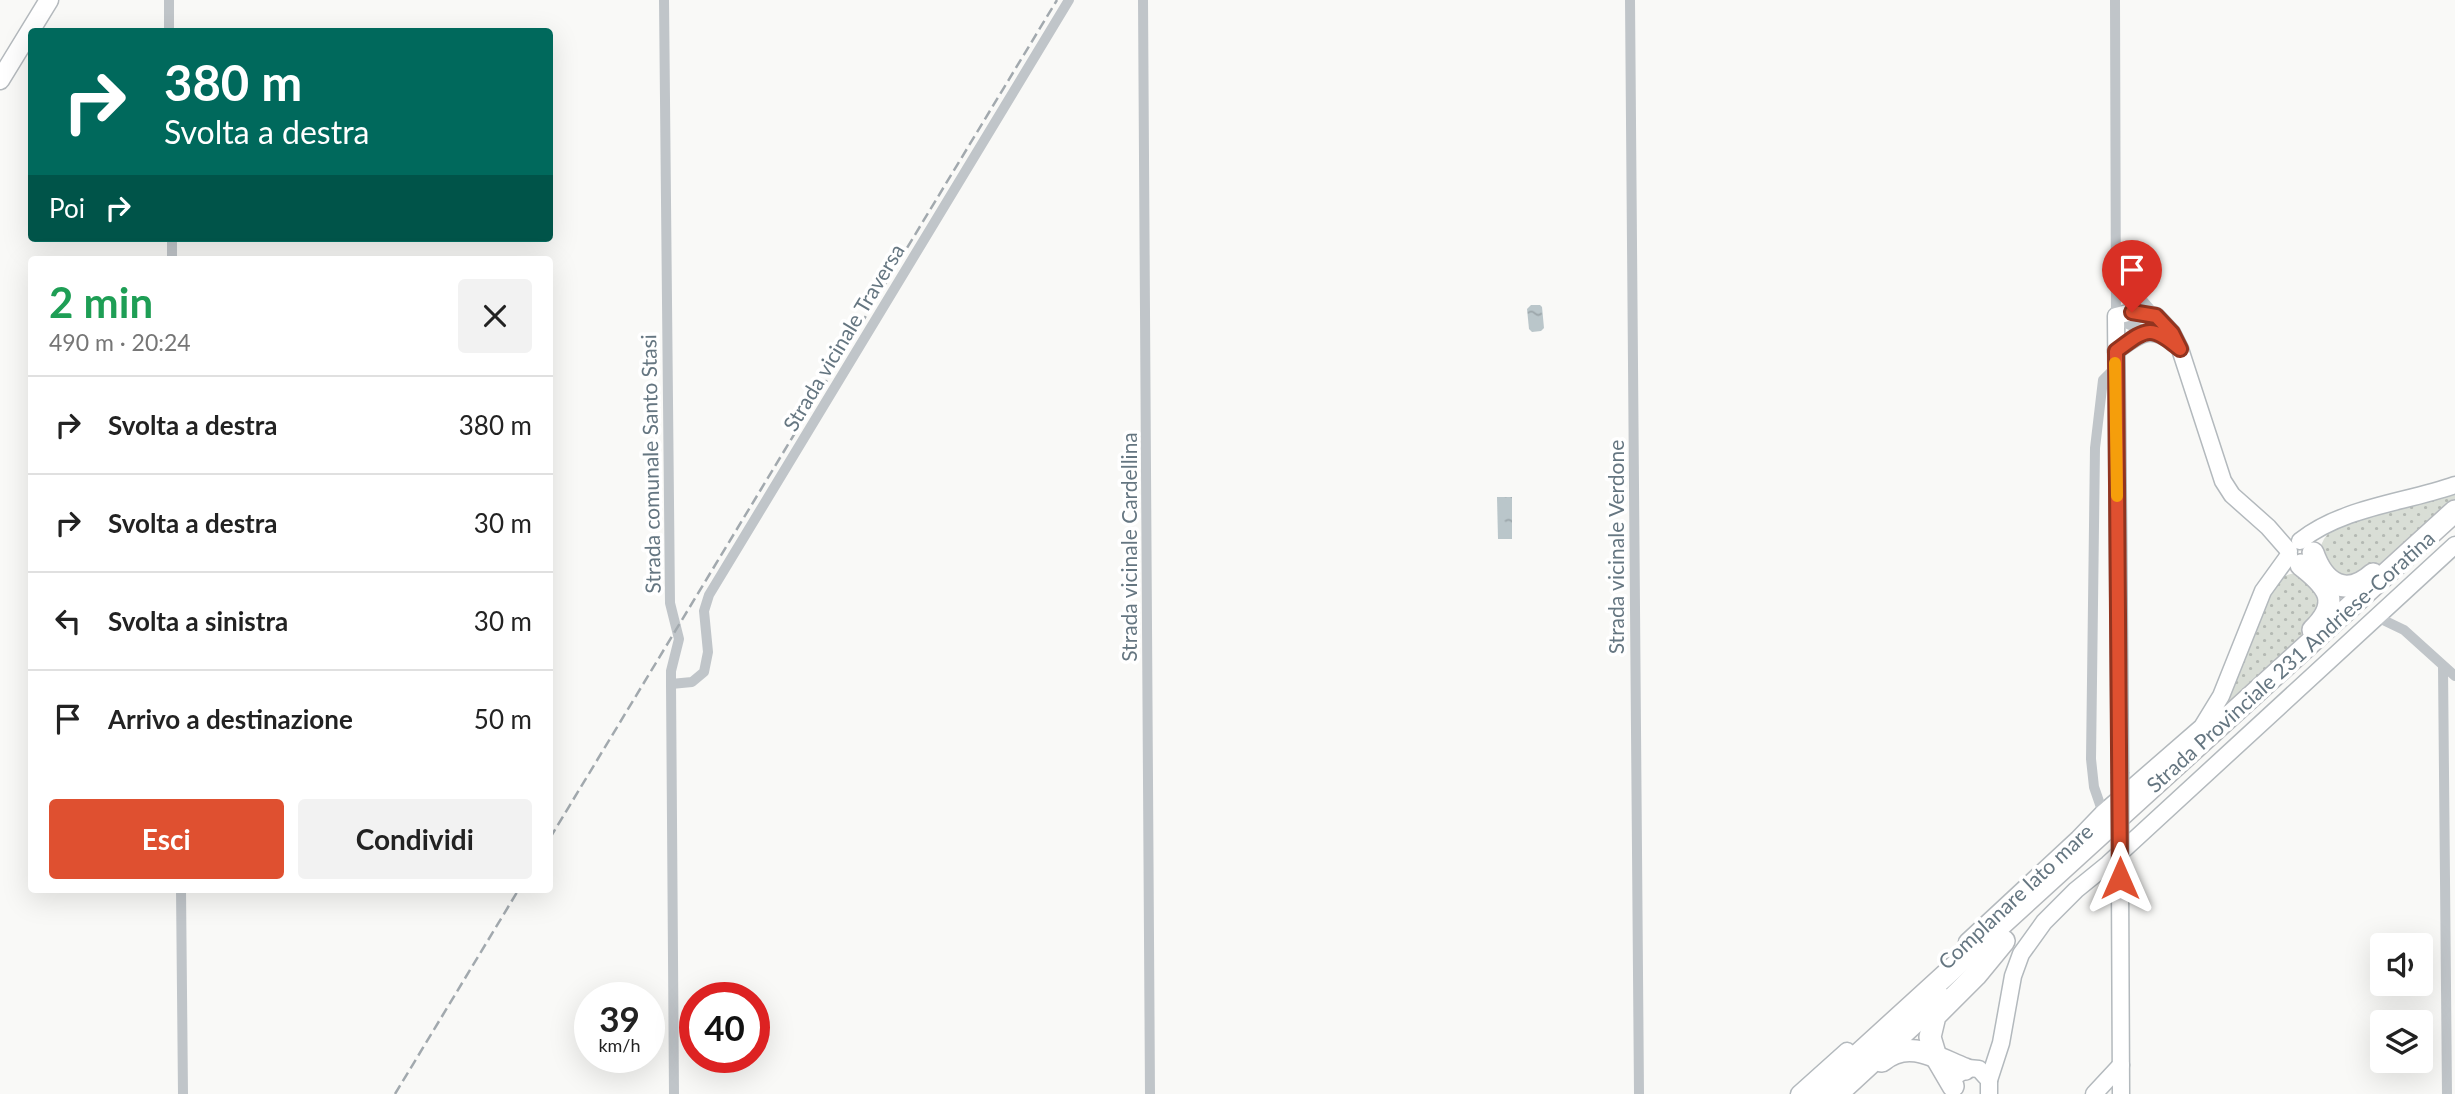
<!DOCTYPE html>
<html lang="it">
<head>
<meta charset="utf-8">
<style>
  body { margin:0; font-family:Lato,sans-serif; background:#f2f2f2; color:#222; height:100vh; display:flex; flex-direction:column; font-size:26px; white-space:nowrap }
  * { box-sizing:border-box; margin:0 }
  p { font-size:23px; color:#767676 }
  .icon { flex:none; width:38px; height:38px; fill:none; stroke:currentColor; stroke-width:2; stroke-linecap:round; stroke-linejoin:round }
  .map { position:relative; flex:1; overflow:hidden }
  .panel { position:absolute; left:28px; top:256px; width:525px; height:637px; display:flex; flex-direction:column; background:#fff; border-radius:7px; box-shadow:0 7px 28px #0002 }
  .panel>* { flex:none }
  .guide { position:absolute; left:28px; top:28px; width:525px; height:214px; border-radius:7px; box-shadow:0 7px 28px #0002; background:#00695c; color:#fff; overflow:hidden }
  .buttons { position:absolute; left:2370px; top:933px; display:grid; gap:14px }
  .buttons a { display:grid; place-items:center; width:63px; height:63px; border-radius:7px; background:#fff; box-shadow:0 7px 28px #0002; font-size:35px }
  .speed { position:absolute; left:574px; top:982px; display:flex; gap:14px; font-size:35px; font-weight:700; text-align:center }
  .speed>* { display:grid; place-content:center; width:91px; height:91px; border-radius:50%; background:#fff; box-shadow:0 7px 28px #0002; line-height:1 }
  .speed small { font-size:18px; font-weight:400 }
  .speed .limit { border:10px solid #d22; background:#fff; color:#111 }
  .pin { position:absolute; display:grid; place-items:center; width:60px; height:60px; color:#fff; margin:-72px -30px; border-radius:50% 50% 50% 0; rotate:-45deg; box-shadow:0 0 7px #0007 }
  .pin .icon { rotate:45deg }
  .me { position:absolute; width:77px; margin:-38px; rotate:0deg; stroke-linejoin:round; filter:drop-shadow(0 0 5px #0008) }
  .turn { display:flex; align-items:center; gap:24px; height:147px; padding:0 21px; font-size:32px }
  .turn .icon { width:91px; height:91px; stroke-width:2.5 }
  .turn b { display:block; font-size:49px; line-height:60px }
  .then { display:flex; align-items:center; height:66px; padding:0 21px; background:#0003; gap:14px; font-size:26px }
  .round { display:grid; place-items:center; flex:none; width:74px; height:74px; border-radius:7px; background:#f2f2f2 }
  .headline { display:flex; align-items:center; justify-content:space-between; height:119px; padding:0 21px }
  h1 { font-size:42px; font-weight:700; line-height:52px; color:#1e9e55 }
  .cta { display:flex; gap:14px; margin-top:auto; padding:14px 21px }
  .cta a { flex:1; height:80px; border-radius:7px; background:#df5030; color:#fff; font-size:28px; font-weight:700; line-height:80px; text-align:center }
  .cta a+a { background:#f2f2f2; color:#222 }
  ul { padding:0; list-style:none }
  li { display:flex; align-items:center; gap:21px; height:98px; padding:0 21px; border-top:2px solid #e0e0e0 }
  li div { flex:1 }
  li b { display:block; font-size:26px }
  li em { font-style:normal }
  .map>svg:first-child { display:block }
  .grass { fill:url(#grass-dots) }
  .water { fill:url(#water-ripples) }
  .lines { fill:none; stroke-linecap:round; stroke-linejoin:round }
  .secondary-casing { stroke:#b3b9bd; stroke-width:19 }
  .primary-casing { stroke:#b4b9bd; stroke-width:21 }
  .highway-casing { stroke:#b4b8bc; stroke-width:24 }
  .street { stroke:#c0c5c9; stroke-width:10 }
  .secondary { stroke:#fff; stroke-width:16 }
  .primary { stroke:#fff; stroke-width:18 }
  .highway { stroke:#fff; stroke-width:21 }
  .rail { stroke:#a2a9ae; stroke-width:2.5; stroke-dasharray:10 5; stroke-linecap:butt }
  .secondary-bridge-casing { stroke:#b3b9bd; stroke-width:19; stroke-linecap:butt }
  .secondary-bridge { stroke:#fff; stroke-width:16 }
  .route-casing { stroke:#91341f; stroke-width:18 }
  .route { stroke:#df5030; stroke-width:12 }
  .slow { stroke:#f59e0b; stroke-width:12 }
  .labels { text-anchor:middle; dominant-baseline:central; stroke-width:7; stroke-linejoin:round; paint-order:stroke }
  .street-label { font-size:21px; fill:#657681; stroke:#fff }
</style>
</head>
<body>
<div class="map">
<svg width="2455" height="1094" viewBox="0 0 2455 1094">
  <defs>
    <pattern id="grass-dots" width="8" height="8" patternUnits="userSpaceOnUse" patternTransform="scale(1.75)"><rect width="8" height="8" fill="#d9ded6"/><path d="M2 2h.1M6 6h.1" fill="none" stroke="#b4b9b3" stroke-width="1.8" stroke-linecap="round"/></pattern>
    <pattern id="water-ripples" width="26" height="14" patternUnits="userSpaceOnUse" patternTransform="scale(1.75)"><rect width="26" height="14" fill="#bac6ca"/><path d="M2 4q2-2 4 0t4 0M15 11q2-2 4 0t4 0" fill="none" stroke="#9ba5a9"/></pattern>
  </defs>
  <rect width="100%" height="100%" fill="#f9f9f7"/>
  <g class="grass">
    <polygon points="2455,490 2455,499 2370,573 2357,580 2332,574 2319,550 2324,539 2333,527"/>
    <path d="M2299,573L2325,599L2316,624L2214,718L2266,593C2276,580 2282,574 2299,573Z"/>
  </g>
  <g class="water">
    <polygon points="1531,305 1540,305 1542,307 1544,328 1541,331 1532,332 1529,329 1527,309"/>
    <polygon points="1512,497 1512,539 1498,539 1497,497"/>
  </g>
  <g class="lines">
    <defs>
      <g id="secondary">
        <path d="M2116,351C2137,336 2150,323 2173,343"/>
        <path d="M2300,541C2343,507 2404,503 2455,485"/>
        <polyline points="2120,772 2116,316 2132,312 2156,316 2172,333 2180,349 2223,481 2232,495 2268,527 2289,551"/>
        <polyline points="2120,878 2121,1094"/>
        <polyline points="1967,942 2078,839 2103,813 2202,727 2221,696 2263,591 2289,555"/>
        <polyline points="1957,1075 1968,1068 1979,1069 1989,1080 1989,1094"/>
        <polyline points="1989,1080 2001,1043 2013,976 2021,954 2044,922 2076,890 2108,864 2455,545"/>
        <polyline points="1799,1094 1847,1051"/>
        <polyline points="2094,1094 2121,1065"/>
      </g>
      <polyline id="primary" points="0,80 49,0"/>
      <g id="highway">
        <path d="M2313,553C2324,584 2346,598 2373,574"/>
        <path d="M2301,565C2328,586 2342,602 2313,630"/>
        <path d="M1882,1061C1908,1038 1937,1058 1965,1069"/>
        <polyline points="1953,1086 1936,1057 1930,1037 1935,1016 1976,975 2004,941"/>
        <polyline points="1815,1094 2455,511"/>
        <polyline points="1837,1094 1941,998"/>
      </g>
    </defs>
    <use href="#secondary" class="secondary-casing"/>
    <use href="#primary" class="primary-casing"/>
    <use href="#highway" class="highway-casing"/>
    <g class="street">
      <polyline points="169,0 169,32"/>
      <polyline points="664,0 670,603 679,639 671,671 671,684 674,1094"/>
      <polyline points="1143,0 1150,1094"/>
      <polyline points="1630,0 1639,1094"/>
      <polyline points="2115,0 2116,316 2128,324 2148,332"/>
      <polyline points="172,238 172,259"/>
      <polyline points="2116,259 2137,294 2156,316"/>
      <polyline points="2377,617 2404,630 2455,676"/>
      <polyline points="2443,666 2447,1094"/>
      <polyline points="671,684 692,682 704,672 708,652 704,611 709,595 1069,0"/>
      <polyline points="2103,813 2094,787 2091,759 2095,448 2103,380 2115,368"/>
      <polyline points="181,889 183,1094"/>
    </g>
    <use href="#secondary" class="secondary"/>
    <use href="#primary" class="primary"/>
    <use href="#highway" class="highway"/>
    <g class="rail">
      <polyline points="550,838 1057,0"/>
      <polyline points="395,1094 519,889"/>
    </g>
    <defs>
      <polyline id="secondary-bridge" points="2120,878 2120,772"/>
    </defs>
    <use href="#secondary-bridge" class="secondary-bridge-casing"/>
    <use href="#secondary-bridge" class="secondary-bridge"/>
  </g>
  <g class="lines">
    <defs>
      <path id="route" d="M2120,878L2116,351C2146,329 2150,323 2180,349L2172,333L2156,316L2132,312"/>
    </defs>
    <use href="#route" class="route-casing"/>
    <use href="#route" class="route"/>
    <polyline class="slow" points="2115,363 2117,496"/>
  </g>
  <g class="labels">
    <g class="street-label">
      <text transform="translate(843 337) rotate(-59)">Strada vicinale Traversa</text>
      <text transform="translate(650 464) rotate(-91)">Strada comunale Santo Stasi</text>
      <text transform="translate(1128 547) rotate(-90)">Strada vicinale Cardellina</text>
      <text transform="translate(1615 547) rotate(-90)">Strada vicinale Verdone</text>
      <text transform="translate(2290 661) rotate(-42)">Strada Provinciale 231 Andriese-Coratina</text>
      <text transform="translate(2015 896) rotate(-43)">Complanare lato mare</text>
    </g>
  </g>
</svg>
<div class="buttons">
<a><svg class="icon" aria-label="sound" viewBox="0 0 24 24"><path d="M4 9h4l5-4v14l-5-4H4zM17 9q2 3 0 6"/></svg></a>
<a><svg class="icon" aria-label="layers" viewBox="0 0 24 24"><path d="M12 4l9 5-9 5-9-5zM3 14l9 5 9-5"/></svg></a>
</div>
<div class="speed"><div>39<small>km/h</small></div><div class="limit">40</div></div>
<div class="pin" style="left:2132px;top:312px;background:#d93025"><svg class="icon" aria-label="arrive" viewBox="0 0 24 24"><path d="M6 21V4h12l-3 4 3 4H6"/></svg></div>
<svg class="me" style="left:2120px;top:878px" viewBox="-20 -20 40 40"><path d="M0-17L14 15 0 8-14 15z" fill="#df5030" stroke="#fff" stroke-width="4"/></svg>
<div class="guide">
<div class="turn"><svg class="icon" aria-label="right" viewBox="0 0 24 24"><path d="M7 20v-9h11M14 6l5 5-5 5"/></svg><div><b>380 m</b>Svolta a destra</div></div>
<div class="then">Poi<svg class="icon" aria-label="right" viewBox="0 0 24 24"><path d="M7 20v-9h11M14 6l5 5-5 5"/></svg></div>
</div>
<section class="panel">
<div class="headline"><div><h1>2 min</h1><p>490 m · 20:24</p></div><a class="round"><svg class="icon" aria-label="close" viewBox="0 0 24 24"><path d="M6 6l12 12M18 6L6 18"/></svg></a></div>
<ul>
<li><svg class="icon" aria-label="right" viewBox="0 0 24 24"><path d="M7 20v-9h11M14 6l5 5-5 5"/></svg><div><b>Svolta a destra</b></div><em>380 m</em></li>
<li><svg class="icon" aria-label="right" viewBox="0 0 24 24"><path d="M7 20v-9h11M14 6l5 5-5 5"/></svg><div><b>Svolta a destra</b></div><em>30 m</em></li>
<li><svg class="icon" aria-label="left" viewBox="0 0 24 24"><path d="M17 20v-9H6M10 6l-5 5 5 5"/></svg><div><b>Svolta a sinistra</b></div><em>30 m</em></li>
<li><svg class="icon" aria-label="arrive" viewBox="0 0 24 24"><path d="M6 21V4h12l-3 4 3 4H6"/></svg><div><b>Arrivo a destinazione</b></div><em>50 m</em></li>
</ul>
<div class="cta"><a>Esci</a><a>Condividi</a></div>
</section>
</div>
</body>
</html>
